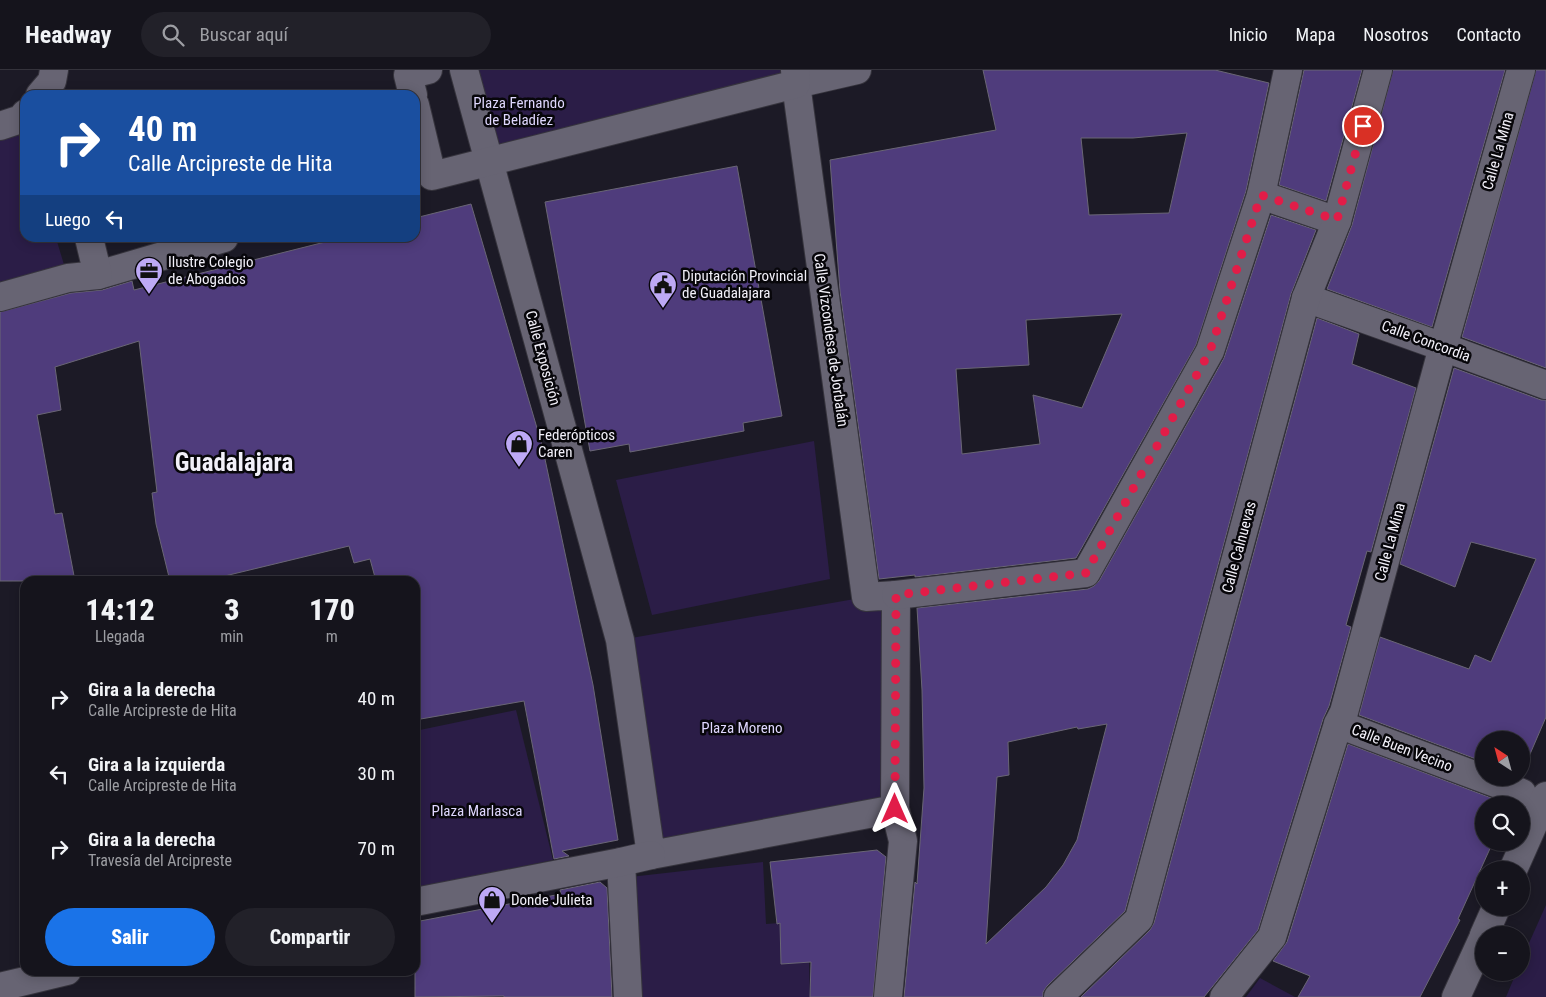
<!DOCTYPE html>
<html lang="es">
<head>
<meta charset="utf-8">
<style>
  body { margin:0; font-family:"Roboto Condensed",sans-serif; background:#222129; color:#f1f3f6; height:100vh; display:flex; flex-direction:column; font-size:19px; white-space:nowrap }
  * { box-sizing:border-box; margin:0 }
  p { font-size:16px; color:#9d9ea3 }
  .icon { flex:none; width:28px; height:28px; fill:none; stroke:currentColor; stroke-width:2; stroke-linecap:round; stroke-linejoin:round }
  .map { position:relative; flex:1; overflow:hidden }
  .details { position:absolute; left:20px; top:506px; width:400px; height:400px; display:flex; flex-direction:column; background:#15141c; border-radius:15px; box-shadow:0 2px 12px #0003,0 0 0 1px #34333b }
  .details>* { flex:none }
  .top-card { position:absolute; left:20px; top:20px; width:400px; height:152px; border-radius:15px; box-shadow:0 2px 12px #0003,0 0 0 1px #34333b; background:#1a4fa0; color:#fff; overflow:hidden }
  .needle { width:32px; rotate:324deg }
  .controls { position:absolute; left:1475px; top:661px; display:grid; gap:10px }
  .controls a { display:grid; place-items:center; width:55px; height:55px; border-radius:50%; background:#15141c; box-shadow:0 2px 12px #0003,0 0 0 1px #34333b; font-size:25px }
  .pin { position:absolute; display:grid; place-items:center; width:42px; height:42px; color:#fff; margin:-21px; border:2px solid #fff; border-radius:50%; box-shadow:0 1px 5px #0007 }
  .me { position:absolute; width:55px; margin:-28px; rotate:0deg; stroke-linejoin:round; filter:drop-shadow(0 0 4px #0008) }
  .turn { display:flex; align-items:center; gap:18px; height:105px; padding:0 25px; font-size:22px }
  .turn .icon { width:65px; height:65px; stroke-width:2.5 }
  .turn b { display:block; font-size:35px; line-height:42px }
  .then { display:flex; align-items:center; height:48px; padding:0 25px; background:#0003; gap:10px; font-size:19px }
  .eta { display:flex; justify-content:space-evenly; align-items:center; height:85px; text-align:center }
  .eta b { font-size:30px; font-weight:800; line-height:35px }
  .button { display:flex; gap:10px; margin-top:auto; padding:10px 25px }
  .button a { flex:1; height:58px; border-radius:30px; background:#1a73e8; color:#fff; font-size:20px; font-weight:800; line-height:58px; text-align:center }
  .button a+a { background:#222129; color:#f1f3f6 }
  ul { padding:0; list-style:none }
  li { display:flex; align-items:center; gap:15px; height:75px; padding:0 25px }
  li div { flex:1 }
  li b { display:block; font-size:19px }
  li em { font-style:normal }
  header { display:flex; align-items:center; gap:30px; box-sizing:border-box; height:70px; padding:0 25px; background:#15141c; border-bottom:1px solid #34333b }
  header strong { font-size:24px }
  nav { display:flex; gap:28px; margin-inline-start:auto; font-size:18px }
  .search { width:350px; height:45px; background:#222129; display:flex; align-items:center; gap:12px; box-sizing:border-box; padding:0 18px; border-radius:28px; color:#9d9ea3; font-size:19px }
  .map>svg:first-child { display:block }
  .green { fill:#2b1d47 }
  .building { fill:#4f3c7c; stroke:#6a6675; fill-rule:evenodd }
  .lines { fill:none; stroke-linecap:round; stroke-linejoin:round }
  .minor-casing { stroke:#36343d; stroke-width:30 }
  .minor { stroke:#676473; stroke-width:28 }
  .route { stroke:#e11d48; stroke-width:9; stroke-dasharray:0 16.2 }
  .labels { text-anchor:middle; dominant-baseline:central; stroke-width:5; stroke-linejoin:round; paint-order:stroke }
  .park-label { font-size:15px; fill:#dfd7fe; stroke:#07060a }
  .street-label { font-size:15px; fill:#f2f0f9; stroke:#07060a }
  .poi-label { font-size:15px; fill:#f2f0f9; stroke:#07060a; text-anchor:start }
  .town-label { font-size:25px; font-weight:bold; fill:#f2f0f9; stroke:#07060a }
</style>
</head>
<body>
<header>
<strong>Headway</strong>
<div class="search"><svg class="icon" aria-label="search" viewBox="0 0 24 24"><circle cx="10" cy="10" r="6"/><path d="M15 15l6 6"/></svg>Buscar aquí</div>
<nav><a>Inicio</a><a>Mapa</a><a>Nosotros</a><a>Contacto</a></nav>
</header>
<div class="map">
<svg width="1546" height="927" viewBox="0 0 1546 927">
  <rect width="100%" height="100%" fill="#1c1a26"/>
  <g class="green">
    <polygon points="464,0 795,0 490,92"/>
    <polygon points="0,56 25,61 25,168 56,168 68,208 0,227"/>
    <polygon points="814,371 830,509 652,545 616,410"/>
    <polygon points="896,525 895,739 651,785 620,570 866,527"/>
    <polygon points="516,640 553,790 415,818 415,661"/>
    <polygon points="763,792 766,854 780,853 781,894 809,892 810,927 634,927 630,807"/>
    <polygon points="1546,835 1546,927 1506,927 1516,903 1521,902 1521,891"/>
    <polygon points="1260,908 1295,927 1246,927"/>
  </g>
  <g class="building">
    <path d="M983,0H1215L1269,13L1246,121L1196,275L1076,488L915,507V505L879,509L840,221L830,90L996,60ZM1187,63L1169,143L1089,145L1081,68H1133ZM1122,244L1082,338L1033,325L1040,374L962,384L956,299L1029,295L1026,250Z"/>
    <polygon points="1304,0 1362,0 1326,131 1279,115"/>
    <polygon points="1393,0 1505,0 1432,257 1327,219 1352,155"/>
    <polygon points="1536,0 1546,0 1546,298 1462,267"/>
    <polygon points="737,96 782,346 743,353 744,361 630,382 629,374 590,381 545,132"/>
    <polygon points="471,134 542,375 593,615 618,770 562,781 569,786 554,789 524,631 415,650 415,511 376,511 370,489 354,493 349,476 204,511 170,511 156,454 152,423 157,422 139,271 55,297 61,340 37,345 55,444 62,443 75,511 0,511 0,242 71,223 102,220 132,211 134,220 341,168 415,168 415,148"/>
    <path d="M1271,145L1316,160L1291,224L1125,841L1047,916L1043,922V927H904L915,812L917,814L924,718L922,620L917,538L1088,519L1094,516L1099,511L1224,288ZM1107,654L1077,770L1063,795L1046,817L986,874L997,707L1009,705L1008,672L1077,657L1078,659Z"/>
    <polygon points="1317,248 1359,264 1352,294 1416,318 1371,482 1367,481 1346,555 1351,557 1329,636 1323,649 1258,860 1204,927 1081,927 1150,860 1154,853"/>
    <polygon points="1454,298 1541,330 1546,330 1546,647 1521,705 1521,670 1484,670 1484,692 1359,645 1380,567 1469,599 1475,585 1491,592 1536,489 1471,472 1455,517 1400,494"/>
    <polygon points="1348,674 1510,735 1484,735 1484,772 1493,772 1458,849 1460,850 1420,927 1298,927 1310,906 1273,891 1287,872"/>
    <polygon points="877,780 886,787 873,927 810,927 811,892 781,894 780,853 777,854 770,792"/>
    <polygon points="600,812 607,818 612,927 504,927 504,926 415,927 415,852 561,824 560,820"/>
  </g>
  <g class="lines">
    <defs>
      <g id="minor">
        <polyline points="464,0 620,570 651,785 895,739"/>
        <polyline points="857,0 796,14 866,527 896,525 895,739 903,771 888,927"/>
        <polyline points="40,25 52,11 54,0"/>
        <polyline points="413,25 408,5 428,0"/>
        <polyline points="415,35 432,106 796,14 795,0"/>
        <polyline points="0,56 21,49 25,44"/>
        <polyline points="1261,125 1337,151"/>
        <polyline points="98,205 224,168"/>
        <polyline points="0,227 68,208 98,205 89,168"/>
        <polyline points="1306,228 1443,277 1546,315"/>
        <polyline points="896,525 1086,503 1210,281 1261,125 1288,0"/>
        <polyline points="1338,654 1522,723"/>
        <polyline points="621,792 628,927"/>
        <polyline points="1513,800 1546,726"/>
        <polyline points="415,832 621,792 651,785"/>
        <polyline points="1484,865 1496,838"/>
        <polyline points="0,917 67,901"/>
        <polyline points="1058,927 1139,849 1306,228 1337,151 1378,0"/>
        <polyline points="1224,927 1272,867 1338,654 1344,642 1443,277 1521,0"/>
        <polyline points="1456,927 1484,866"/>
      </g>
    </defs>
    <use href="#minor" class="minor-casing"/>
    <use href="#minor" class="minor"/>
  </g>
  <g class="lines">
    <polyline class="route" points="895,739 896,525 1086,503 1210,281 1261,125 1337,150 1363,56"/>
  </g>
  <defs>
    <symbol id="office-pin" viewBox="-11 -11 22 30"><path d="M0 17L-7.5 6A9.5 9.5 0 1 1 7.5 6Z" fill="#bda9f5" stroke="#07060a"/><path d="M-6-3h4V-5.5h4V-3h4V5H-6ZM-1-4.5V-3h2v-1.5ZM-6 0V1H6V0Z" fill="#111"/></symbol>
    <symbol id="civic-pin" viewBox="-11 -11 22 30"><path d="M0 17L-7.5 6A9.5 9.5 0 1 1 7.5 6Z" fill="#bda9f5" stroke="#07060a"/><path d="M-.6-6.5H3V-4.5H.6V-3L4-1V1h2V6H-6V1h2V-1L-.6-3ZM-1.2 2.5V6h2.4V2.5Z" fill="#111"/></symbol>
    <symbol id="shop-pin" viewBox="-11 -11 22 30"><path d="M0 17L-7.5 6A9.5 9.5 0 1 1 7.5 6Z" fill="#bda9f5" stroke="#07060a"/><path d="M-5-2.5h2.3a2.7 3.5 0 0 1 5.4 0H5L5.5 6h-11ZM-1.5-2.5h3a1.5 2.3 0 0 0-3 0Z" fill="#111"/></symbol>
  </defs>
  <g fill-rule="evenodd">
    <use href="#office-pin" x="133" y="185" width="32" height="43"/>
    <use href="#civic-pin" x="647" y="199" width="32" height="43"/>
    <use href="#shop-pin" x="503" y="358" width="32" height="43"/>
    <use href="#shop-pin" x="476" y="814" width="32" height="43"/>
  </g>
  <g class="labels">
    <g class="park-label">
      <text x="519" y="33">Plaza Fernando<tspan x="519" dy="17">de Beladíez</tspan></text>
      <text x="742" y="658">Plaza Moreno</text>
      <text x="477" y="741">Plaza Marlasca</text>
    </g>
    <g class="street-label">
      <text transform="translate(1498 81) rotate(-74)">Calle La Mina</text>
      <text transform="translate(831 270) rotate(82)">Calle Vizcondesa de Jorbalán</text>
      <text transform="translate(1426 271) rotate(20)">Calle Concordia</text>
      <text transform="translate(543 288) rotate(75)">Calle Exposición</text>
      <text transform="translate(1390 472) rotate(-75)">Calle La Mina</text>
      <text transform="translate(1239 477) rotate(-75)">Calle Calnuevas</text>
      <text transform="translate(1402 678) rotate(21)">Calle Buen Vecino</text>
    </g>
    <g class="poi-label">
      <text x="168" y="192">Ilustre Colegio<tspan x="168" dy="17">de Abogados</tspan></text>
      <text x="682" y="206">Diputación Provincial<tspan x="682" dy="17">de Guadalajara</tspan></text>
      <text x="538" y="365">Federópticos<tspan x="538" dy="17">Caren</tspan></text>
      <text x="511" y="830">Donde Julieta</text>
    </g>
    <g class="town-label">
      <text x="234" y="392">Guadalajara</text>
    </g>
  </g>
</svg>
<div class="controls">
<a><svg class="needle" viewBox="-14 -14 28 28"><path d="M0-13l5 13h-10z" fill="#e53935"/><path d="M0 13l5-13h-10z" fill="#9d9ea3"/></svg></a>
<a><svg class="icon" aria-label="search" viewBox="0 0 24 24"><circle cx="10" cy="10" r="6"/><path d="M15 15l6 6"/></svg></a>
<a>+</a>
<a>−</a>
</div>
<div class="pin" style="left:1363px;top:56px;background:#d93025"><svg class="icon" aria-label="arrive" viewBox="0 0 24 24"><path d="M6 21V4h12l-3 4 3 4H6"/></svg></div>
<svg class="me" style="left:895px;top:739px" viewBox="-20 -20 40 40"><path d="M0-17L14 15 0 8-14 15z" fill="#e11d48" stroke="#fff" stroke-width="4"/></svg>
<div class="top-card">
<div class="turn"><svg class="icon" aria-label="right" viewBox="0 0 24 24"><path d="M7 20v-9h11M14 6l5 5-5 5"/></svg><div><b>40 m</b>Calle Arcipreste de Hita</div></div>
<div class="then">Luego<svg class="icon" aria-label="left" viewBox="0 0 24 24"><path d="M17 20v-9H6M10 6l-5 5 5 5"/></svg></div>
</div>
<section class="details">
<div class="eta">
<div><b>14:12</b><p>Llegada</p></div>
<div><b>3</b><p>min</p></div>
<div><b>170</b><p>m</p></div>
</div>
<ul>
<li><svg class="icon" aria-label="right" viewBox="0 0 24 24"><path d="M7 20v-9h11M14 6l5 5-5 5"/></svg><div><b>Gira a la derecha</b><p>Calle Arcipreste de Hita</p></div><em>40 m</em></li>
<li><svg class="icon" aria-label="left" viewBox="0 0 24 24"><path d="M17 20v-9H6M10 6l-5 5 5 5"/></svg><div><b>Gira a la izquierda</b><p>Calle Arcipreste de Hita</p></div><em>30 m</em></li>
<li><svg class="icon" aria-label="right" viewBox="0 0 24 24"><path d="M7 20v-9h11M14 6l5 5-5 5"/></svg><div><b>Gira a la derecha</b><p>Travesía del Arcipreste</p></div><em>70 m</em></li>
</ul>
<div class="button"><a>Salir</a><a>Compartir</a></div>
</section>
</div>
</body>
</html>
